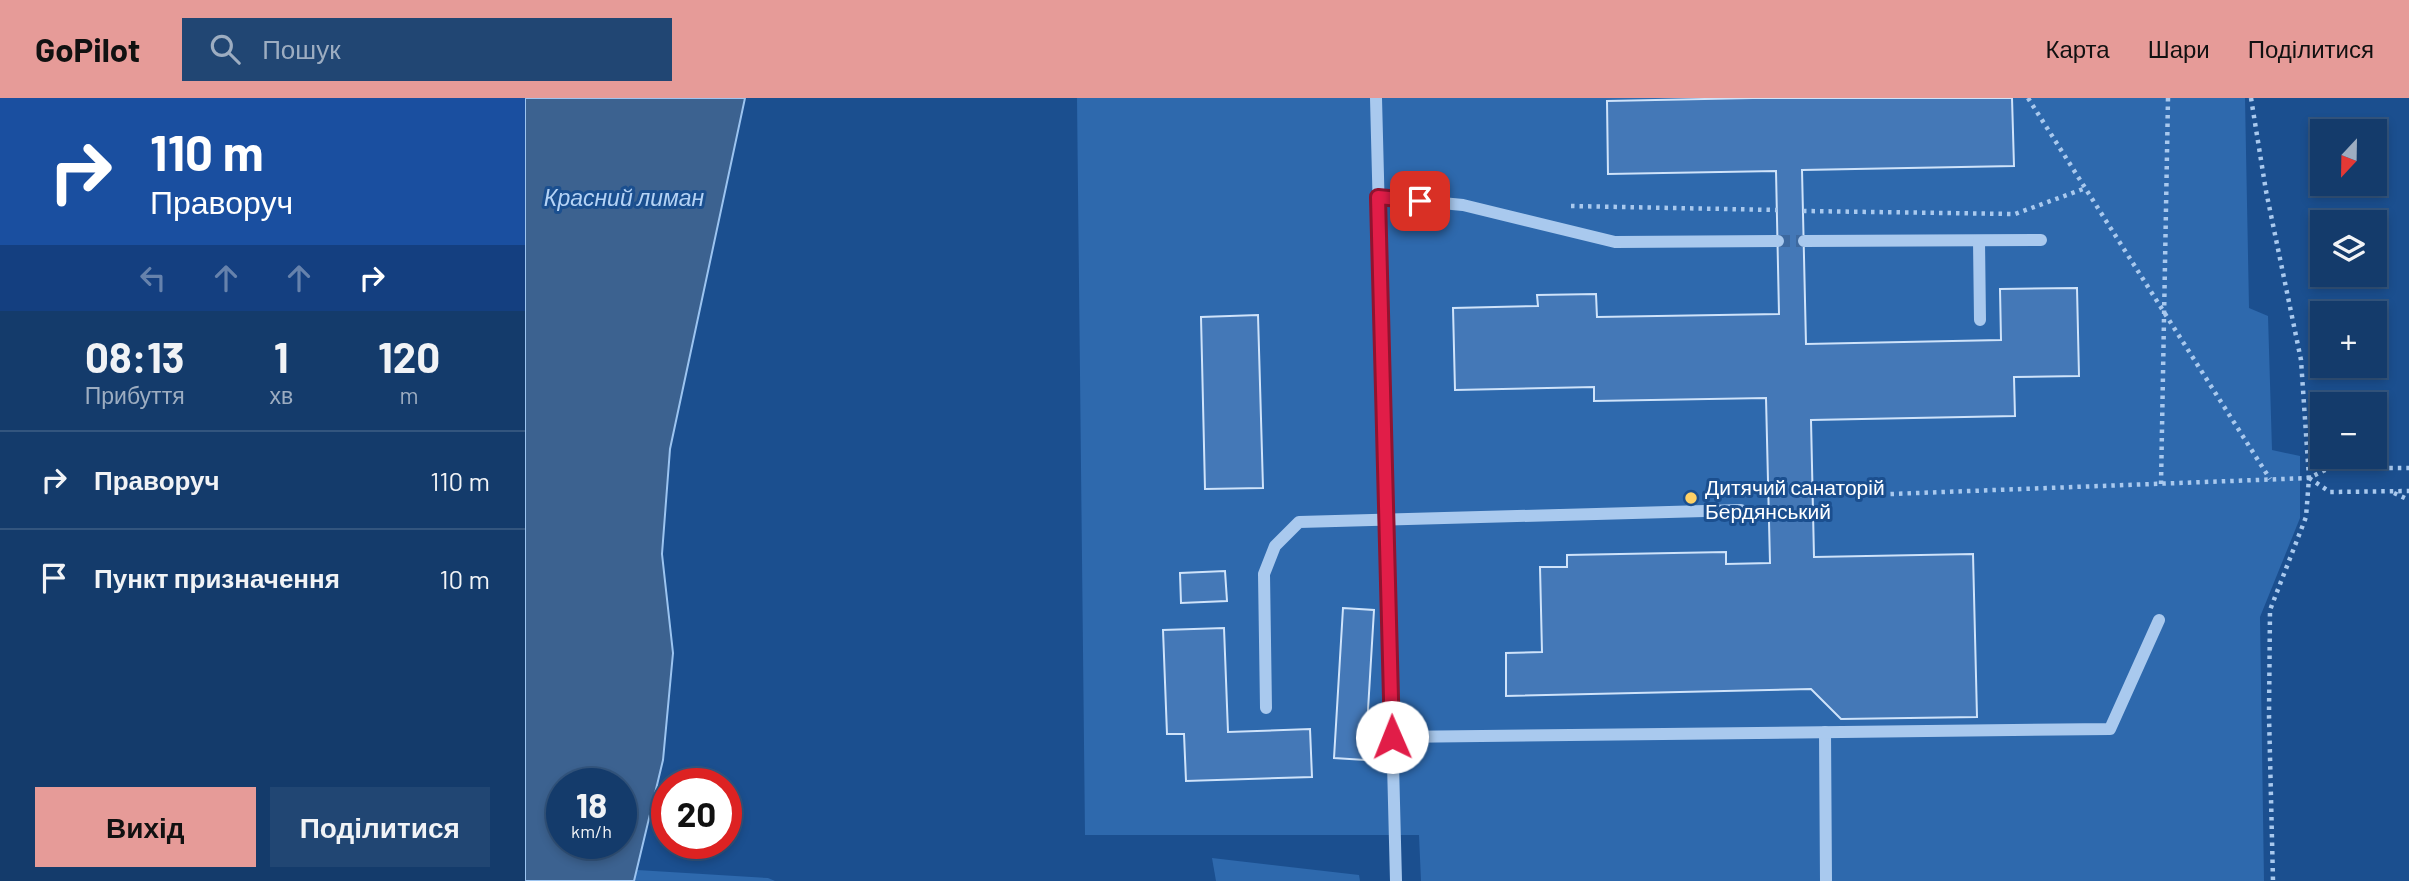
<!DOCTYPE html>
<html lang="uk">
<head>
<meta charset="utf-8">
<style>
  body { margin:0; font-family:Barlow,sans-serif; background:#214673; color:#f1f3f6; height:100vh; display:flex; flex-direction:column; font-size:26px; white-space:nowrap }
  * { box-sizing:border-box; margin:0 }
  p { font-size:23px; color:#9dadc1 }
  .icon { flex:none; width:38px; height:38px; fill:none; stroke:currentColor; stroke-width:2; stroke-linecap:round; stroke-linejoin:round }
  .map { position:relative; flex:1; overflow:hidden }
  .sheet { display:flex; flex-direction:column; background:#143b6b; width:525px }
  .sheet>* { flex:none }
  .top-card { background:#1a4fa0; color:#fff; overflow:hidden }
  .needle { width:46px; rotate:202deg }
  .controls { position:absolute; left:1785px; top:21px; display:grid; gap:14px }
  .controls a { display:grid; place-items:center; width:77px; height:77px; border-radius:0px; background:#143b6b; box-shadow:0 4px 10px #0003,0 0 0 2px #33557e; font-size:35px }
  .speed { position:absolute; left:21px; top:670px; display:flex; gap:14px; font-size:35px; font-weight:700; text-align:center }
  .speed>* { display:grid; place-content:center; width:91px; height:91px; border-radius:50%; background:#143b6b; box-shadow:0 4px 10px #0003,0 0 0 2px #33557e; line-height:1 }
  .speed small { font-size:18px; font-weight:400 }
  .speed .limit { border:10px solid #d22; background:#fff; color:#111 }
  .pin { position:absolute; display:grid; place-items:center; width:60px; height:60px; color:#fff; margin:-30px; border-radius:14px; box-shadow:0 4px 10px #0006 }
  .me { position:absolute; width:77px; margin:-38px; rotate:359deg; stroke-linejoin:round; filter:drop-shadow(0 0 5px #0008) }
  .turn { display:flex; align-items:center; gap:24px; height:147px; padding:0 35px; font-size:32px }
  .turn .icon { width:91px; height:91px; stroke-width:2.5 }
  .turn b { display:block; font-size:49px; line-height:60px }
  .lanes { display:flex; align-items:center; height:66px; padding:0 35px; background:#0003; justify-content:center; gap:35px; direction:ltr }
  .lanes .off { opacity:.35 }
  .eta { display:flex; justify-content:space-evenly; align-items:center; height:119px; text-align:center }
  .eta b { font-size:42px; font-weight:700; line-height:49px }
  .cta { display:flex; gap:14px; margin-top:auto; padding:14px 35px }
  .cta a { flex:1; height:80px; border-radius:0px; background:#e69b98; color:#111; font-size:28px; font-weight:700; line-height:80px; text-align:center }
  .cta a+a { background:#214673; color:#f1f3f6 }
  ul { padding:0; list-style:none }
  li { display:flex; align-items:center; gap:21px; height:98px; padding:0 35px; border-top:2px solid #33557e }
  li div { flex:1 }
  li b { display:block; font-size:26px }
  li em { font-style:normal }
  header { display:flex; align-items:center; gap:42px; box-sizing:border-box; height:98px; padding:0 35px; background:#e69b98; color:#111 }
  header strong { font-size:33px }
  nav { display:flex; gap:38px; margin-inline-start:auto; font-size:24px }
  .search { width:490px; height:63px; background:#214673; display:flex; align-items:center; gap:18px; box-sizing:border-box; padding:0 24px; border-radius:0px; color:#9dadc1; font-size:26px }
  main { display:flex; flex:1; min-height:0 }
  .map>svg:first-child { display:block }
  .green { fill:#2e69ad }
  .water { fill:#3c6290; stroke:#9cc4f0; stroke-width:2; fill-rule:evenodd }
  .building { fill:#4478b7; stroke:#cfe3fa; stroke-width:2 }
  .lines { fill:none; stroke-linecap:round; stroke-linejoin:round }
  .minor-tunnel { stroke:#3d69a0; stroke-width:12; stroke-dasharray:12 6; stroke-linecap:butt }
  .path { stroke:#a9c9ee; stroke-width:4.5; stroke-dasharray:3.5 5; stroke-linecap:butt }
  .minor { stroke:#a9c9ee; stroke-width:12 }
  .route-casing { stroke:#92132f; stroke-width:18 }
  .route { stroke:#e11d48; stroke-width:12 }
  .poi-dot { fill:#ffd166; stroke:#1b4f8f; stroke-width:2.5 }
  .labels { text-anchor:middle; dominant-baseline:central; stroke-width:6; stroke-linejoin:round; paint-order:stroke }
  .poi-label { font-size:21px; fill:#fff; stroke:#1b4f8f; text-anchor:start }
  .water-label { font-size:23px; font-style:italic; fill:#b5d3f5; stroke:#1b4f8f }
</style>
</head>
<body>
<header>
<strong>GoPilot</strong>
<div class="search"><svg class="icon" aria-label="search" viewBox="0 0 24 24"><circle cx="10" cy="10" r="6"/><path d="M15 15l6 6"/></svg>Пошук</div>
<nav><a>Карта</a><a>Шари</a><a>Поділитися</a></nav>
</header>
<main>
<section class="sheet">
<div class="top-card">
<div class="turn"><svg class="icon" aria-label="right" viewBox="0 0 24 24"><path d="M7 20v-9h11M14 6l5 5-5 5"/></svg><div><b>110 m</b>Праворуч</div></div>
<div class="lanes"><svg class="icon off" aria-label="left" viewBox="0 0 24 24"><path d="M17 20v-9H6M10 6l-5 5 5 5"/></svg><svg class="icon off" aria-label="ahead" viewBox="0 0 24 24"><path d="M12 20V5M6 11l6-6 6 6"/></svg><svg class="icon off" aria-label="ahead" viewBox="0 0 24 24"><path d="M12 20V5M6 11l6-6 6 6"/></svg><svg class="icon" aria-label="right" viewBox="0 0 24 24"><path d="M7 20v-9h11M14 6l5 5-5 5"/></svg></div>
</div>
<div class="eta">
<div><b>08:13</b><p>Прибуття</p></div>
<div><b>1</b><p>хв</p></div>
<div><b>120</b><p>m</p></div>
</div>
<ul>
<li><svg class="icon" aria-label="right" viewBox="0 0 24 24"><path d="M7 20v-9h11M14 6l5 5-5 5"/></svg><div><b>Праворуч</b></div><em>110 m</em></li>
<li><svg class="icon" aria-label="arrive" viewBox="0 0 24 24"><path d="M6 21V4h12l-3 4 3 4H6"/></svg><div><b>Пункт призначення</b></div><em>10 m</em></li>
</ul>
<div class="cta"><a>Вихід</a><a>Поділитися</a></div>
</section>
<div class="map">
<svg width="1884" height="783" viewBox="0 0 1884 783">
  <rect width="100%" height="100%" fill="#1b4f8f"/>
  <g class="green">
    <polygon points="552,0 1720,0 1724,210 1743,218 1747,352 1775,358 1775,420 1735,519 1739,783 896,783 894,737 560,737"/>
    <polygon points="687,760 834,777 835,783 691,783"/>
    <polygon points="112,772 243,780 250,783 109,783"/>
  </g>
  <path class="water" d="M0,0H220L145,351L137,456L148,555L138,662L109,783H0ZM37,686H96V746H37Z"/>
  <g class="building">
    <polygon points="1228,0 1487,0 1489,68 1277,72 1281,246 1476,242 1475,191 1552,190 1554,278 1489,279 1490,318 1286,322 1289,459 1448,456 1452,619 1316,621 1286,591 981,598 981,555 1017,554 1015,469 1042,469 1042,457 1201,454 1201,466 1245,465 1241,300 1069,303 1069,289 930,292 928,210 1013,208 1012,197 1071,196 1072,219 1254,216 1251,73 1083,76 1082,3"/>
    <polygon points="733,217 738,390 680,391 676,219"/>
    <polygon points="700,473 702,503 656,505 655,475"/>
    <polygon points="818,510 849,512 840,662 809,660"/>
    <polygon points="699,530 703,634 785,631 787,679 661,683 659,636 642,636 638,532"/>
  </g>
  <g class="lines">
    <polyline class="minor-tunnel" points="1253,143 1279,143"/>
    <g class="path">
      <polyline points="1503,0 1745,381"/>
      <polyline points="1726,0 1741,93 1776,262 1784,380 1781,419 1745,512 1744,617 1748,783"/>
      <polyline points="1046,108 1252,112"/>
      <polyline points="1278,113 1490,116 1561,90"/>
      <polyline points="1784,380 1805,394 1884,393"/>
      <polyline points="1636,386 1643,0"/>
      <polyline points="1869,395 1884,402"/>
      <polyline points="1340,397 1784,380 1804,370 1884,370"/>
    </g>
    <g class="minor">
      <polyline points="851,0 871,783"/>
      <polyline points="853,99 938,107 1090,144 1253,143"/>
      <polyline points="1279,143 1516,142"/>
      <polyline points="1454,143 1455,222"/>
      <polyline points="741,610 739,476 750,448 774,424 1216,412"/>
      <polyline points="1300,634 1301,783"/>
      <polyline points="867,639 1585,631 1634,522"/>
    </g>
  </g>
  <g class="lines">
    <defs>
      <polyline id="route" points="867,639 853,99 895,103"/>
    </defs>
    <use href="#route" class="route-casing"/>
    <use href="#route" class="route"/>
  </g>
  <circle class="poi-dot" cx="1166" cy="400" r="7"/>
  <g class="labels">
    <g class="poi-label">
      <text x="1180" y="388">Дитячий санаторій<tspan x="1180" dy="24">Бердянський</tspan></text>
    </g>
    <g class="water-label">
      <text x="99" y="99">Красний лиман</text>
    </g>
  </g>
</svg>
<div class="controls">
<a><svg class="needle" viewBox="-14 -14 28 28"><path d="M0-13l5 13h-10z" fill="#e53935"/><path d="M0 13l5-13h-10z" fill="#9dadc1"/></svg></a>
<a><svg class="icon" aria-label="layers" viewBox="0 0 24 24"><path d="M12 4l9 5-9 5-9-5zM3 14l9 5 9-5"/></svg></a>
<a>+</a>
<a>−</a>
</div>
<div class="speed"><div>18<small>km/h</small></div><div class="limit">20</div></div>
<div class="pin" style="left:895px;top:103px;background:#d93025"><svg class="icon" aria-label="arrive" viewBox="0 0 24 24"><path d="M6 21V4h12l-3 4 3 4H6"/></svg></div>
<svg class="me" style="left:867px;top:639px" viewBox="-20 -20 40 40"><circle r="19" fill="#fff"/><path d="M0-13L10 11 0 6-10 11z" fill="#e11d48"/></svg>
</div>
</main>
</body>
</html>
